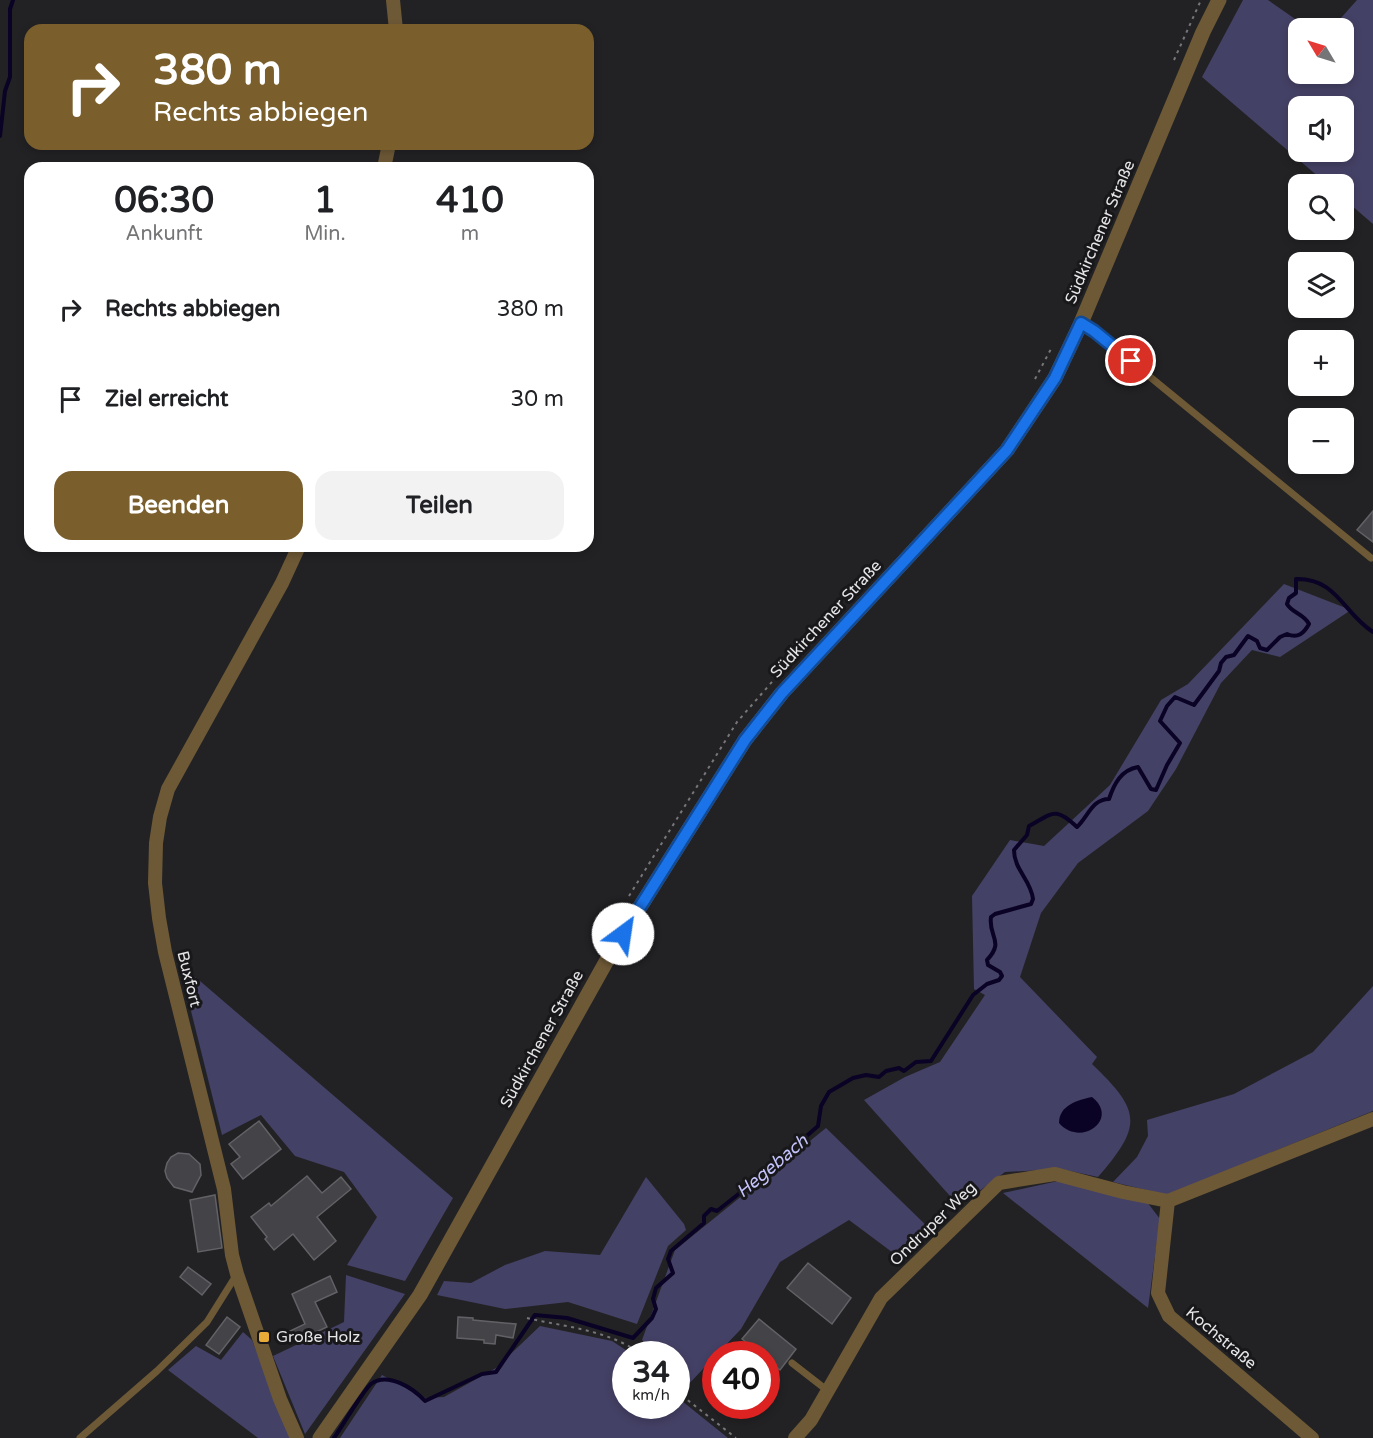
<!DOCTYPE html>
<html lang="de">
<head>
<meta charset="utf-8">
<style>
  body { margin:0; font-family:"Varela Round",sans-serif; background:#f2f2f2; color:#202124; height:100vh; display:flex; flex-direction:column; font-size:22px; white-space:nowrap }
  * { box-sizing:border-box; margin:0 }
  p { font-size:20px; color:#757577 }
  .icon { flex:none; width:33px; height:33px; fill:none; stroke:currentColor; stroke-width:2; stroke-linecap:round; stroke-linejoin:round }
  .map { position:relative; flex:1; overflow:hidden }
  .panel { position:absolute; left:24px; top:162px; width:570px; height:390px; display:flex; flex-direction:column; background:#fff; border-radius:18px; box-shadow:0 3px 9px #0003 }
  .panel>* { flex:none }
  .banner { position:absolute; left:24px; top:24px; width:570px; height:126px; border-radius:18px; box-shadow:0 3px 9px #0003; background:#7a5f2d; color:#fff; overflow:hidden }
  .needle { width:39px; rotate:308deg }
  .buttons { position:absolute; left:1288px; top:18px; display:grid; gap:12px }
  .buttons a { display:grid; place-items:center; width:66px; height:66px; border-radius:12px; background:#fff; box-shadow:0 3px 9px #0003; font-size:30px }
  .speed { position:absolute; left:612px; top:1341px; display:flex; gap:12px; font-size:30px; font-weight:700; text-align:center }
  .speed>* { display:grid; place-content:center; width:78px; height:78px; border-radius:50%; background:#fff; box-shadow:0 3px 9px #0003; line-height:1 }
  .speed small { font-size:15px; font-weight:400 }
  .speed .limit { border:9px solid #d22; background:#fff; color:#111 }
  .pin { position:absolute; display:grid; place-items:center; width:51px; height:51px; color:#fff; margin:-26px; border:3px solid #fff; border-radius:50%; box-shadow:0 2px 6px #0007 }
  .me { position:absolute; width:66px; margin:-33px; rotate:31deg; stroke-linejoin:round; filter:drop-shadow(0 0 4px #0008) }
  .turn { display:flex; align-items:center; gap:21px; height:126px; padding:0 30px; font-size:27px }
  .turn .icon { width:78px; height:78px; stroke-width:2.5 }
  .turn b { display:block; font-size:42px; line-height:51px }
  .eta { display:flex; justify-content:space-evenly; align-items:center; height:102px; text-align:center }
  .eta b { font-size:36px; font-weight:800; line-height:42px }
  .button { display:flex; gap:12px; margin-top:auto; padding:12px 30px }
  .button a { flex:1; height:69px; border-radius:18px; background:#7a5f2d; color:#fff; font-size:24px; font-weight:800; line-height:69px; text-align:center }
  .button a+a { background:#f2f2f2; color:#202124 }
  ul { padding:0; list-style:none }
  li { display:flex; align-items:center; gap:18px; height:90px; padding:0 30px }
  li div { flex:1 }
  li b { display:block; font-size:22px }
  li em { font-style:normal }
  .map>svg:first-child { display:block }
  .green { fill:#444166; fill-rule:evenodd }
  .water { fill:#0a0325 }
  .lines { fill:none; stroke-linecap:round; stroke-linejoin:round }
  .stream { stroke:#0a0325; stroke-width:4 }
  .building { fill:#444448; stroke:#626266; stroke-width:1.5 }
  .path { stroke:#77777a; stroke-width:2; stroke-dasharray:3 4.5; stroke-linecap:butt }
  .service { stroke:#6e5936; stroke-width:7 }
  .minor { stroke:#6e5936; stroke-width:14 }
  .tertiary { stroke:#6e5936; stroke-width:15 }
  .route-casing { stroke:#114b97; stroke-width:15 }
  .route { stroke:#1a73e8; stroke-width:10 }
  .poi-dot { fill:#e9ab38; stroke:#18181b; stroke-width:2 }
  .labels { text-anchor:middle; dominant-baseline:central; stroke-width:6; stroke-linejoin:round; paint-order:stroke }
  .street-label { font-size:16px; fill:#e6e6e8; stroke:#18181b }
  .poi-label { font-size:16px; fill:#e6e6e8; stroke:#18181b; text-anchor:start }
  .water-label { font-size:18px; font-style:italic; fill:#c5c3fc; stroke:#18181b }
</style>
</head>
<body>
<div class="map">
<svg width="1373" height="1438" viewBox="0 0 1373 1438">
  <rect width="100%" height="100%" fill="#222225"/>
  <g class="green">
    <path d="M1243,0H1268L1308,28H1299V74H1344V28H1332L1357,0H1373V224L1344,199V184H1327L1202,77ZM1299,106H1344V152H1299Z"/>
    <path d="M1284,584L1351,610L1280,657L1252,650L1221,683L1176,769L1148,811L1078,863L1041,913L1020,977L1097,1057L1092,1064C1141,1111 1143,1125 1098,1177L1061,1169L1005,1172L959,1206L864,1100L905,1077L940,1062L985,995L974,989L972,896L1010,840L1044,846L1110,785L1161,700L1188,684Z"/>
    <polygon points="179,963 453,1198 405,1281 347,1265 377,1217 344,1172 295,1156 261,1115 222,1135"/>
    <polygon points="1373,986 1373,1111 1167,1195 1113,1182 1137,1157 1148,1136 1147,1120 1234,1094 1313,1052"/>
    <polygon points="826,1128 933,1232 904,1261 849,1220 780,1262 741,1329 684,1389 677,1380 676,1354 655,1354 642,1340 675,1250"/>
    <polygon points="646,1177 684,1224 686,1230 668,1246 637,1324 568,1302 505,1309 437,1295 444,1281 471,1283 505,1265 545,1251 600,1255"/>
    <polygon points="1058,1181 1147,1202 1160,1219 1148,1308 1003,1193"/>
    <polygon points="346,1275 405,1294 305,1434 273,1356 344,1322"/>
    <polygon points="540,1326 612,1341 632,1354 626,1354 626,1406 676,1406 677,1397 728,1438 340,1438 382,1375 425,1398 444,1397 496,1368"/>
    <polygon points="243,1332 252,1340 291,1438 258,1438 168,1370 196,1346 221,1360"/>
  </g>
  <path class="water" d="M1092,1097C1120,1119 1081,1148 1059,1123C1059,1105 1078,1100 1092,1097Z"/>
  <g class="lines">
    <g class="stream">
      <polyline points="0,136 5,91 10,77 10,9 13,0"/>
      <path d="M334,1438C341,1428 364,1389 371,1384C388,1371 414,1389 425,1401L482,1374L496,1372L535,1315L567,1318L633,1338L652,1318L656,1309L653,1299L656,1288L673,1273L668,1259L671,1251L704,1223V1216L711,1209L717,1211L783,1159L794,1147L818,1126L821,1106L829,1092L853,1078L866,1075L879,1077L886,1071L899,1068L904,1071L916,1062L931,1061L973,995L987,984L999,980L1002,976L1000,972L988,965L987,960C1005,941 988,937 991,917L995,914L1031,904L1033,899C1031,880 1014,870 1014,850L1027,835L1029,826C1053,813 1055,806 1077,827C1088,817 1092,799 1109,799C1114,784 1121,770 1138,767L1151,789L1156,790L1167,765L1180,743L1160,721L1167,706L1175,697L1194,705L1219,671L1221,663L1226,657L1234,655L1248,636L1257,641L1260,648L1267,650L1280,637L1287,634C1298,639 1304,633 1309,624C1304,614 1292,613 1287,604L1289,598L1296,593V579C1337,578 1343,613 1373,632"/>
    </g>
  </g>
  <g class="building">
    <polygon points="1373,511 1373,542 1357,530"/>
    <polygon points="259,1121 281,1149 243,1179 231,1164 240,1157 229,1144"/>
    <polygon points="178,1153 189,1154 200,1164 201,1175 192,1192 174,1187 167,1178 165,1171 167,1163 171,1157"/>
    <polygon points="307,1176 322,1193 341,1177 351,1189 317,1217 336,1241 314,1260 293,1234 274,1250 265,1239 267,1237 251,1217 269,1203 271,1206"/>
    <polygon points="215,1195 222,1248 198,1252 190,1200"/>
    <polygon points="808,1263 851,1298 832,1324 787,1288"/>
    <polygon points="188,1267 211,1284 202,1295 180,1277"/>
    <polygon points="330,1276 337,1292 315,1302 327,1327 295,1342 290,1331 305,1324 292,1294"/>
    <polygon points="227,1317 240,1327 219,1354 206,1345"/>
    <polygon points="458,1317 473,1318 473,1320 516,1324 513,1338 496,1335 495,1344 484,1343 484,1340 457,1338"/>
    <polygon points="759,1319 796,1349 780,1370 766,1359 766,1354 761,1354 742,1339"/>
  </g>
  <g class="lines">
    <g class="path">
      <polyline points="1174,60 1201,0"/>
      <polyline points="1035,379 1052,347"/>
      <polyline points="629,896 737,722 792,659"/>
      <polyline points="519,1085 528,1069"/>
      <path d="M527,1318C565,1327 609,1330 641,1354"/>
      <polyline points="676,1391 736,1438"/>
    </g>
    <g class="service">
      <polyline points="1081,323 1094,331 1371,558"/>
      <polyline points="792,1363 828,1391"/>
      <polyline points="80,1438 157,1371 207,1322 237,1274"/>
    </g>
    <g class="minor">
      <polyline points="393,0 396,30"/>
      <polyline points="384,168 389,144"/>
      <polyline points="1168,1201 1158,1293 1169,1316 1312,1438"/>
      <polyline points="297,1438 280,1399 237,1274 232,1255 224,1189 165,952 159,918 155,883 156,843 160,817 168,789 282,583 299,546"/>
      <polyline points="795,1438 811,1420 881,1298 999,1183 1055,1174 1123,1192 1168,1201 1373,1119"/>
    </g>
    <polyline class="tertiary" points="320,1438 420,1295 611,953 745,740 782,693 1007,450 1055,378 1081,323 1203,32 1219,0"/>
  </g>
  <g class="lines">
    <defs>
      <polyline id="route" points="623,934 745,740 782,693 1007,450 1055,378 1081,323 1094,331 1131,361"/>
    </defs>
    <use href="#route" class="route-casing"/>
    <use href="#route" class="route"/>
  </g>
  <rect class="poi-dot" x="258" y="1331" width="12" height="12" rx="3"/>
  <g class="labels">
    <g class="street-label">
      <text transform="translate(1100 232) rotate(-67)">Südkirchener Straße</text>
      <text transform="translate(826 619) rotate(-47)">Südkirchener Straße</text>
      <text transform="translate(189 979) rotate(76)">Buxfort</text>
      <text transform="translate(542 1039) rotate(-61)">Südkirchener Straße</text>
      <text transform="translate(933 1224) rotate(-44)">Ondruper Weg</text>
      <text transform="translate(1221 1338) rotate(40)">Kochstraße</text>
    </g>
    <g class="poi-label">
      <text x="276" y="1337">Große Holz</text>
    </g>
    <g class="water-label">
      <text transform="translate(772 1166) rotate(-40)">Hegebach</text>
    </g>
  </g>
</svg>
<div class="buttons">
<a><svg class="needle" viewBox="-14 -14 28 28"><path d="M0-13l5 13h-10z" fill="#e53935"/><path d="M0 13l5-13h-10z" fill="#757577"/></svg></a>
<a><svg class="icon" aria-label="sound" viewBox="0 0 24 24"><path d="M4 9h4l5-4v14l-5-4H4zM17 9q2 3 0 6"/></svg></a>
<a><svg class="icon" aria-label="search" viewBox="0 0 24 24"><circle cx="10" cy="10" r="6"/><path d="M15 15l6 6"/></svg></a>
<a><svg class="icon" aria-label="layers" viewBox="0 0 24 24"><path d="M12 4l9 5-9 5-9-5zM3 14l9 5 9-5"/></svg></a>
<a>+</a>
<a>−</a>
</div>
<div class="speed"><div>34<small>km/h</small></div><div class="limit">40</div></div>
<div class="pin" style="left:1131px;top:361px;background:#d93025"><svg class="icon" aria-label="arrive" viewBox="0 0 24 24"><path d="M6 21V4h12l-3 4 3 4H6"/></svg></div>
<svg class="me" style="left:623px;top:934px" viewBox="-20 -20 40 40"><circle r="19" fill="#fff"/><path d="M0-13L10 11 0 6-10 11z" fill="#1a73e8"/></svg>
<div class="banner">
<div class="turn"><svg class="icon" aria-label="right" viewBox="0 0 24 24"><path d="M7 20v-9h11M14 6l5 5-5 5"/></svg><div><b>380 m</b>Rechts abbiegen</div></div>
</div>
<section class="panel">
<div class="eta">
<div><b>06:30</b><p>Ankunft</p></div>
<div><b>1</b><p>Min.</p></div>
<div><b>410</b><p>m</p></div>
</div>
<ul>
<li><svg class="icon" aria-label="right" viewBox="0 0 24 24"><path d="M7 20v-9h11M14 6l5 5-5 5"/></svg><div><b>Rechts abbiegen</b></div><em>380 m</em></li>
<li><svg class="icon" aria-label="arrive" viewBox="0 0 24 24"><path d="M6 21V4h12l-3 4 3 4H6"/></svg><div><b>Ziel erreicht</b></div><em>30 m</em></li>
</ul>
<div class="button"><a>Beenden</a><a>Teilen</a></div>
</section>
</div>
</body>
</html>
